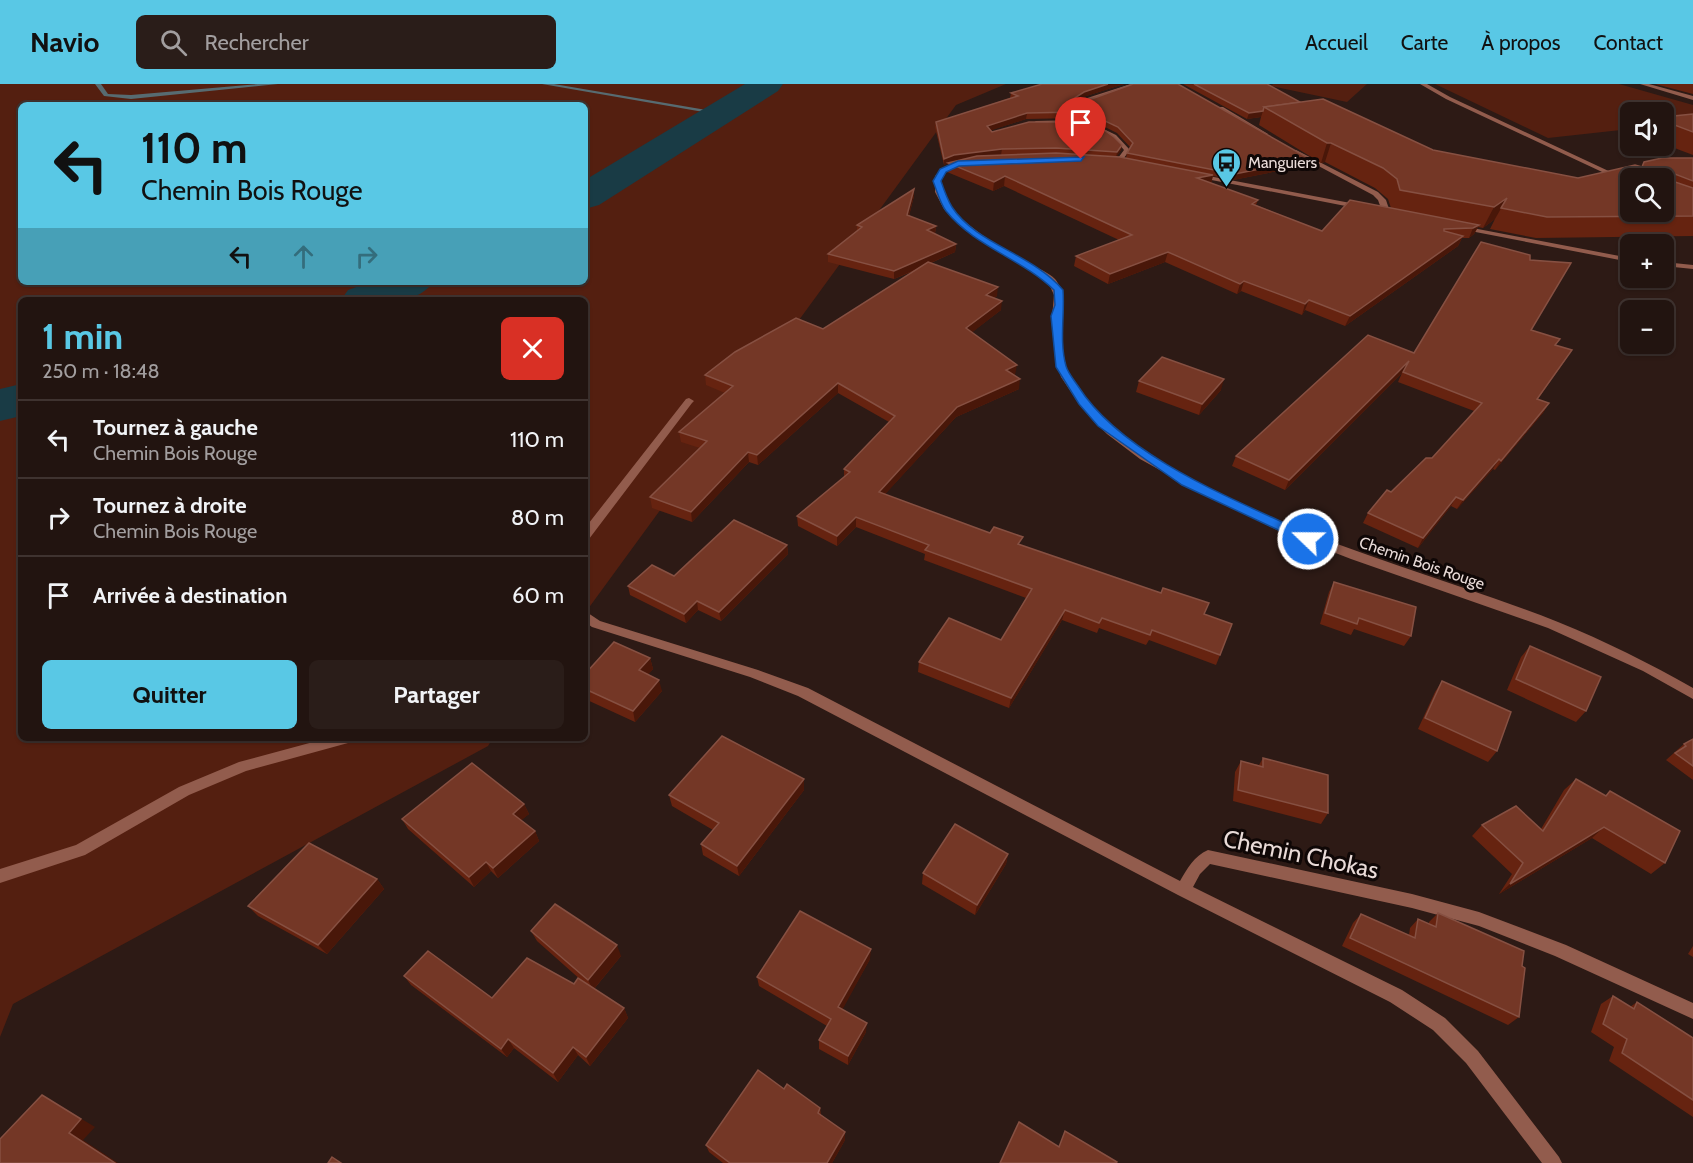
<!DOCTYPE html>
<html lang="fr">
<head>
<meta charset="utf-8">
<style>
  body { margin:0; font-family:Cabin,sans-serif; background:#2a1d19; color:#f1f3f6; height:100vh; display:flex; flex-direction:column; font-size:22px; white-space:nowrap }
  * { box-sizing:border-box; margin:0 }
  p { font-size:20px; color:#a29e9f }
  .icon { flex:none; width:33px; height:33px; fill:none; stroke:currentColor; stroke-width:2; stroke-linecap:round; stroke-linejoin:round }
  .map { position:relative; flex:1; overflow:hidden }
  .details { position:absolute; left:18px; top:213px; width:570px; height:444px; display:flex; flex-direction:column; background:#221410; border-radius:9px; box-shadow:0 2px 4px #0004,0 0 0 2px #3f3330 }
  .details>* { flex:none }
  .guide { position:absolute; left:18px; top:18px; width:570px; height:183px; border-radius:9px; box-shadow:0 2px 4px #0004,0 0 0 2px #3f3330; background:#59c8e5; color:#111; overflow:hidden }
  .buttons { position:absolute; left:1620px; top:18px; display:grid; gap:12px }
  .buttons a { display:grid; place-items:center; width:54px; height:54px; border-radius:9px; background:#221410; box-shadow:0 2px 4px #0004,0 0 0 2px #3f3330; font-size:30px }
  .pin { position:absolute; display:grid; place-items:center; width:51px; height:51px; color:#fff; margin:-62px -26px; border-radius:50% 50% 50% 0; rotate:-45deg; box-shadow:0 0 6px #0007 }
  .pin .icon { rotate:45deg }
  .me { position:absolute; width:66px; margin:-33px; rotate:292deg; stroke-linejoin:round; filter:drop-shadow(0 0 4px #0008) }
  .turn { display:flex; align-items:center; gap:21px; height:126px; padding:0 24px; font-size:27px }
  .turn .icon { width:78px; height:78px; stroke-width:2.5 }
  .turn b { display:block; font-size:42px; line-height:51px }
  .lanes { display:flex; align-items:center; height:57px; padding:0 24px; background:#0003; justify-content:center; gap:30px; direction:ltr }
  .lanes .off { opacity:.35 }
  .round { display:grid; place-items:center; flex:none; width:63px; height:63px; border-radius:9px; background:#2a1d19 }
  .summary { display:flex; align-items:center; justify-content:space-between; height:102px; padding:0 24px }
  h1 { font-size:36px; font-weight:700; line-height:45px; color:#59c8e5 }
  .primary-button { display:flex; gap:12px; margin-top:auto; padding:12px 24px }
  .primary-button a { flex:1; height:69px; border-radius:9px; background:#59c8e5; color:#111; font-size:24px; font-weight:700; line-height:69px; text-align:center }
  .primary-button a+a { background:#2a1d19; color:#f1f3f6 }
  ul { padding:0; list-style:none }
  li { display:flex; align-items:center; gap:18px; height:78px; padding:0 24px; border-top:2px solid #3f3330 }
  li div { flex:1 }
  li b { display:block; font-size:22px }
  li em { font-style:normal }
  header { display:flex; align-items:center; gap:36px; box-sizing:border-box; height:84px; padding:0 30px; background:#59c8e5; color:#111 }
  header strong { font-size:28px }
  nav { display:flex; gap:33px; margin-inline-start:auto; font-size:21px }
  .search { width:420px; height:54px; background:#2a1d19; display:flex; align-items:center; gap:15px; box-sizing:border-box; padding:0 21px; border-radius:9px; color:#a29e9f; font-size:22px }
  .map>svg:first-child { display:block }
  .green { fill:#541f10; fill-rule:evenodd }
  .lines { fill:none; stroke-linecap:round; stroke-linejoin:round }
  .stream { fill:#576b71; fill-rule:evenodd }
  .river { fill:#193b45; fill-rule:evenodd }
  .service { fill:#925c4d; fill-rule:evenodd }
  .minor { fill:#925c4d; fill-rule:evenodd }
  .tertiary { fill:#925c4d; fill-rule:evenodd }
  .wall { fill:#662310 }
  .shaded-wall { fill:#491709 }
  .building { fill:#743726; stroke:#865042; stroke-width:1.5; fill-rule:evenodd }
  .route { fill:#1a73e8; stroke:#114b97; stroke-width:1.5 }
  .labels { text-anchor:middle; dominant-baseline:central; stroke-width:6; stroke-linejoin:round; paint-order:stroke }
  .far-poi-label { font-size:16px; fill:#e9dbd8; stroke:#0f0706; text-anchor:start }
  .far-street-label { font-size:16px; fill:#e9dbd8; stroke:#0f0706 }
  .near-street-label { font-size:24px; fill:#e9dbd8; stroke:#0f0706 }
</style>
</head>
<body>
<header>
<strong>Navio</strong>
<div class="search"><svg class="icon" aria-label="search" viewBox="0 0 24 24"><circle cx="10" cy="10" r="6"/><path d="M15 15l6 6"/></svg>Rechercher</div>
<nav><a>Accueil</a><a>Carte</a><a>À propos</a><a>Contact</a></nav>
</header>
<div class="map">
<svg width="1693" height="1079" viewBox="0 0 1693 1079">
  <rect width="100%" height="100%" fill="#2d1a15"/>
  <g class="green">
    <path d="M0,0H1006L956,21L585,529V216H21V654H493L488,662L13,920L0,953ZM21,21H585V198H21Z"/>
    <polygon points="1273,0 1367,0 1347,18 1271,2"/>
    <polygon points="1435,0 1619,0 1693,21 1693,40 1664,41 1664,28 1630,28 1630,45 1548,54"/>
  </g>
  <g class="lines">
    <g class="stream">
      <polygon points="95,0 101,0 108,10 131,11 258,0 278,0 131,15 104,12"/>
      <polygon points="542,0 554,0 724,29 721,31"/>
    </g>
    <g class="river">
      <polygon points="745,0 783,0 778,7 599,121 585,125 585,96"/>
      <path d="M370,198H433C415,225 370,216 341,216L348,206Z"/>
      <polygon points="21,300 21,332 0,337 0,305"/>
    </g>
    <polygon class="service" points="328,654 355,654 353,658 348,659 246,687 189,711 85,771 0,799 0,785 76,761 179,703 239,678"/>
    <g class="minor">
      <path d="M1131,0H1140L1088,17L1079,23L1087,37L1116,51L1129,65L1130,66L1120,79L1115,78L1124,66C1100,35 1070,40 1036,41L1033,39L1036,37L1080,36L1074,21L1084,15Z"/>
      <polygon points="1420,0 1427,0 1450,13 1630,97 1630,101 1446,15"/>
      <polygon points="1640,0 1649,0 1693,12 1693,16"/>
      <polygon points="1219,23 1223,23 1268,50 1263,51 1219,25"/>
      <polygon points="1296,66 1378,108 1386,116 1390,128 1383,130 1378,116 1373,111 1294,69 1293,68"/>
      <polygon points="689,314 694,317 692,319 589,455 585,456 585,444 686,315"/>
      <path d="M585,527L600,537L758,586L808,604L1180,797C1187,785 1194,772 1208,766L1412,810L1479,828L1566,861L1693,919V935L1555,872L1479,842L1412,824L1210,780L1200,790L1193,803L1402,906L1445,934L1478,967L1559,1073L1562,1079H1542L1466,979L1433,946L1390,918L1178,811L798,612L750,593L592,543L585,538Z"/>
    </g>
    <g class="tertiary">
      <path d="M963,77L965,78V80L950,84L941,93C942,97 941,103 942,107C948,135 1006,166 1030,180C1038,184 1049,189 1055,195C1065,207 1061,219 1060,232C1060,246 1061,262 1064,276C1069,297 1085,317 1100,333C1134,368 1179,389 1222,411C1330,465 1446,494 1558,538C1605,557 1649,579 1693,604V615L1643,587L1548,544L1351,475L1279,447L1194,405L1140,375L1107,350L1093,336L1080,321L1061,293L1055,273L1052,234L1054,211L1048,198L977,154L959,140L944,125L935,108V92L946,82Z"/>
      <polygon points="1198,90 1361,121 1365,123 1361,125 1196,93 1196,91"/>
      <polygon points="1457,141 1630,174 1630,178 1460,145 1457,145"/>
      <polygon points="1664,178 1693,181 1693,185 1664,182"/>
    </g>
  </g>
  <g class="wall">
    <polygon points="1042,0 1124,0 1083,13 1074,19 1078,28 1077,34 1026,35 991,46 992,48 1122,61 1121,66 1116,73 1126,74 1127,69 1130,63 1117,49 1089,35 1082,24 1083,18 1310,75 1308,81 1233,96 1213,92 1211,99 1258,116 1256,121 1322,147 1391,124 1388,115 1375,104 1325,78 1321,79 1259,41 1261,33 1247,35 1183,0 1267,0 1300,18 1433,66 1578,94 1641,83 1644,78 1693,74 1693,152 1536,154 1490,145 1495,135 1483,144 1478,143 1474,150 1469,154 1462,154 1458,162 1345,242 1305,226 1302,231 1241,207 1237,210 1165,178 1108,200 1074,182 1076,172 1119,156 1004,102 993,107 947,88 948,79 944,81 935,43 936,38 1010,14 1011,9"/>
    <polygon points="1655,0 1693,0 1693,10"/>
    <polygon points="1693,30 1693,71 1664,60 1664,33"/>
    <polygon points="914,105 914,112 909,132 936,142 935,150 956,160 955,168 931,179 997,212 994,214 1001,226 972,248 1015,291 1014,291 1019,305 956,333 885,410 1205,530 1220,571 1216,581 1149,556 1146,561 1099,544 1097,549 1062,536 1009,624 918,588 919,578 1001,556 1026,514 924,476 925,470 856,443 837,462 798,442 797,432 844,393 844,385 889,338 838,309 758,381 749,378 692,438 652,424 650,413 700,364 681,358 679,348 725,309 706,301 705,291 823,245 916,186 894,195 828,178 828,170 857,147 857,141"/>
    <polygon points="1531,246 1560,255 1556,261 1566,275 1538,315 1549,319 1543,329 1495,386 1493,385 1457,425 1451,422 1418,464 1363,439 1368,429 1432,374 1474,327 1398,298 1402,289 1285,406 1232,382 1236,372 1414,269"/>
    <polygon points="1139,297 1221,306 1199,331 1136,308"/>
    <polygon points="787,461 788,470 721,537 698,526 686,539 630,511 628,502 674,492"/>
    <polygon points="1334,498 1411,552 1404,562 1354,545 1351,551 1320,540 1329,508"/>
    <polygon points="1530,562 1586,627 1576,638 1507,606 1521,573"/>
    <polygon points="650,574 653,585 648,590 662,607 635,638 585,615 585,590"/>
    <polygon points="1442,597 1497,667 1488,678 1418,645 1435,608"/>
    <polygon points="1693,655 1693,696 1666,676 1684,660"/>
    <polygon points="1263,674 1328,729 1321,740 1233,717 1235,688 1241,677 1259,681"/>
    <polygon points="804,695 804,706 739,792 703,771 701,760 713,746 672,722 669,711"/>
    <polygon points="1576,695 1605,712 1610,707 1665,779 1651,790 1592,754 1499,810 1512,790 1472,752 1482,741 1541,745 1564,706"/>
    <polygon points="524,720 529,730 521,736 535,747 539,757 498,794 491,787 474,803 408,745 402,735"/>
    <polygon points="1008,770 1006,780 975,831 922,800 923,789"/>
    <polygon points="377,795 384,805 327,870 258,832 248,822"/>
    <polygon points="1438,829 1522,882 1519,933 1508,941 1342,862 1353,839 1361,830 1409,851 1410,844 1418,835 1429,840 1429,838"/>
    <polygon points="531,847 621,872 594,905 624,924 628,934 590,982 578,971 558,998 514,964 507,973 411,901 404,892 492,914 574,900 582,897 537,857"/>
    <polygon points="1693,862 1693,873 1688,870"/>
    <polygon points="870,875 842,925 866,948 848,981 819,965 819,956 827,942 759,902 757,893"/>
    <polygon points="1613,912 1630,923 1637,918 1693,954 1693,1033 1609,977 1614,963 1591,948 1601,920"/>
    <polygon points="784,1005 820,1024 821,1031 845,1048 845,1056 832,1079 723,1079 709,1068 706,1061"/>
  </g>
  <g class="shaded-wall">
    <polygon points="1108,0 1124,0 1083,13 1072,20 1073,15 1084,8"/>
    <polygon points="1263,27 1261,33 1247,35 1249,29"/>
    <polygon points="1027,29 1026,35 986,48 987,42"/>
    <polygon points="1327,59 1331,59 1325,78 1321,79"/>
    <polygon points="1122,61 1121,66 1116,74 1117,68"/>
    <polygon points="1002,65 1001,71 954,77 944,81 944,75 954,71"/>
    <polygon points="1310,75 1308,81 1233,96 1235,90"/>
    <polygon points="1213,91 1211,100 1197,94"/>
    <polygon points="1005,92 1004,102 993,107 994,98"/>
    <polygon points="914,105 914,112 907,139 907,131"/>
    <polygon points="1507,114 1495,135 1483,144 1494,123"/>
    <polygon points="1479,141 1474,150 1469,154 1473,144"/>
    <polygon points="936,142 935,149 927,154 927,146"/>
    <polygon points="1463,152 1458,162 1345,242 1350,232"/>
    <polygon points="956,160 955,168 894,195 894,187"/>
    <polygon points="1168,168 1165,178 1108,200 1110,190"/>
    <polygon points="1244,197 1241,207 1237,210 1240,200"/>
    <polygon points="998,203 997,212 985,221 986,211"/>
    <polygon points="1309,216 1305,226 1302,231 1305,220"/>
    <polygon points="1002,217 1001,226 965,254 966,244"/>
    <polygon points="1409,277 1405,286 1285,406 1289,396"/>
    <polygon points="1017,281 1015,291 1005,295 1006,286"/>
    <polygon points="1020,295 1019,305 956,333 878,418 879,408 957,323"/>
    <polygon points="1224,295 1221,306 1199,331 1202,320"/>
    <polygon points="838,299 838,309 758,381 757,371"/>
    <polygon points="1549,319 1543,329 1495,386 1501,377"/>
    <polygon points="748,368 749,378 692,438 691,428"/>
    <polygon points="1499,375 1493,385 1457,425 1463,416"/>
    <polygon points="1456,413 1451,422 1418,464 1423,454"/>
    <polygon points="856,433 856,443 837,462 837,452"/>
    <polygon points="787,461 788,470 721,537 719,528"/>
    <polygon points="697,517 698,526 686,539 684,530"/>
    <polygon points="1065,526 1062,536 1009,624 1011,614"/>
    <polygon points="650,574 653,585 642,598 639,586"/>
    <polygon points="659,596 662,607 635,638 633,627"/>
    <polygon points="804,695 804,706 739,792 737,782"/>
    <polygon points="524,720 529,730 517,740 513,730"/>
    <polygon points="1604,743 1592,754 1499,810 1510,800"/>
    <polygon points="535,747 539,757 498,794 493,784"/>
    <polygon points="1008,770 1006,780 975,831 977,821"/>
    <polygon points="486,778 491,787 474,803 469,793"/>
    <polygon points="377,795 384,805 327,870 318,861"/>
    <polygon points="617,861 621,872 593,906 588,896"/>
    <polygon points="871,865 870,875 839,932 838,923"/>
    <polygon points="624,924 628,934 590,982 586,973"/>
    <polygon points="867,939 866,948 848,981 848,972"/>
    <polygon points="508,955 514,964 507,973 501,965"/>
    <polygon points="573,963 578,971 558,998 553,989"/>
    <polygon points="42,1011 95,1043 83,1056 118,1079 115,1079 69,1049"/>
    <polygon points="845,1048 845,1056 832,1079 827,1079"/>
  </g>
  <g class="building">
    <polygon points="1042,0 1108,0 1084,8 1073,15 1078,28 1027,29 987,42 992,48 1029,38 1080,38 1104,46 1114,53 1122,61 1117,68 1056,64 1002,65 954,71 944,75 936,38 1018,12 1011,9"/>
    <polygon points="1133,0 1178,0 1310,75 1235,90 1127,69 1133,59 1118,43 1090,30 1083,18"/>
    <polygon points="1194,0 1267,0 1300,18 1264,23 1263,27 1249,29"/>
    <path d="M1323,15L1433,66L1578,94L1635,81L1642,83L1644,78L1662,74H1693V97L1675,90V98L1693,104V132L1547,133L1501,124L1507,114L1494,123L1400,106L1397,95L1383,84L1331,59H1327L1264,23ZM1630,94H1664V128H1630Z"/>
    <polygon points="1693,30 1693,48 1664,37 1664,33"/>
    <polygon points="1056,69 1120,73 1213,91 1197,94 1258,116 1252,120 1322,147 1350,116 1479,141 1473,144 1444,145 1444,147 1463,152 1350,232 1309,216 1305,220 1244,197 1240,200 1168,168 1110,190 1076,172 1132,151 1005,92 994,98 948,79 977,72"/>
    <polygon points="914,105 907,131 936,142 927,146 956,160 894,187 828,170 862,143 857,141"/>
    <polygon points="1481,158 1530,171 1530,176 1571,179 1531,246 1560,255 1555,261 1572,266 1537,315 1549,319 1501,377 1499,375 1463,416 1456,413 1423,454 1368,429 1387,406 1391,408 1426,374 1432,374 1482,319 1403,288 1409,277 1289,396 1236,372 1368,251 1414,269"/>
    <polygon points="928,178 998,203 986,211 1002,217 966,244 1017,281 1006,286 1020,295 957,323 879,408 990,449 994,443 1023,453 1018,460 1161,509 1163,504 1209,519 1204,530 1232,540 1220,571 1152,546 1150,551 1102,534 1099,539 1065,526 1011,614 919,578 949,534 1001,556 1032,505 925,466 929,461 856,433 837,452 797,432 850,388 844,385 895,332 838,299 757,371 748,368 691,428 650,413 707,357 679,348 733,302 705,291 735,268 796,234 823,245"/>
    <polygon points="1162,273 1224,295 1202,320 1139,297"/>
    <polygon points="734,436 787,461 719,528 697,517 684,530 628,502 652,481 674,492"/>
    <polygon points="1334,498 1416,523 1411,552 1359,534 1357,540 1325,529"/>
    <polygon points="614,558 650,574 639,586 659,596 633,627 585,605 585,590"/>
    <polygon points="1530,562 1601,593 1586,627 1516,595"/>
    <polygon points="1442,597 1511,628 1497,667 1425,634"/>
    <polygon points="722,652 804,695 737,782 701,760 719,739 669,711"/>
    <polygon points="1693,655 1693,682 1675,669 1686,662 1684,660"/>
    <polygon points="1263,674 1328,691 1328,729 1238,706 1241,677 1263,683"/>
    <polygon points="472,679 524,720 513,730 535,747 493,784 486,778 469,793 402,735"/>
    <polygon points="1576,695 1606,712 1610,707 1680,747 1665,779 1604,743 1510,800 1523,779 1482,741 1516,722 1543,747"/>
    <polygon points="955,740 1008,770 977,821 923,789"/>
    <polygon points="309,759 377,795 318,861 248,822"/>
    <polygon points="555,820 617,861 588,896 531,847"/>
    <polygon points="800,827 871,865 838,923 867,939 848,972 819,956 831,935 757,893"/>
    <polygon points="1438,829 1524,867 1522,882 1525,884 1519,933 1350,854 1361,830 1415,854 1418,835 1436,843"/>
    <polygon points="428,867 492,914 527,874 574,900 578,894 624,924 586,973 573,963 553,989 508,955 501,965 404,892"/>
    <polygon points="1613,912 1634,925 1637,918 1693,954 1693,1016 1622,969 1627,955 1603,940"/>
    <polygon points="758,986 784,1005 787,1000 820,1024 818,1029 845,1048 827,1079 730,1079 706,1061"/>
    <polygon points="42,1011 81,1035 69,1049 115,1079 0,1079 0,1055"/>
    <polygon points="1019,1038 1059,1063 1065,1047 1117,1078 1116,1079 1000,1079"/>
    <polygon points="332,1073 341,1079 328,1079"/>
  </g>
  <path class="route" d="M1084,73L1081,77L959,82L946,88L941,97C944,106 947,115 952,123C976,160 1033,170 1063,206C1065,230 1059,257 1066,282C1068,289 1074,296 1078,302C1123,373 1238,417 1313,452V458H1304L1182,401L1098,342L1079,320L1056,283L1051,232L1055,221L1054,206C1022,175 974,162 946,127C940,119 937,107 933,97L940,85L958,77Z"/>
  <defs>
    <symbol id="bus-pin" viewBox="-11 -11 22 30"><path d="M0 17L-7.5 6A9.5 9.5 0 1 1 7.5 6Z" fill="#59c8e5" stroke="#0f0706"/><path d="M-5-6H5V4H4V6H2V4H-2V6H-4V4H-5ZM-3.5-4V0h7V-4ZM-3.5 1.2v1.5H-2V1.2ZM2 1.2v1.5H3.5V1.2Z" fill="#111"/></symbol>
  </defs>
  <g fill-rule="evenodd">
    <use href="#bus-pin" x="1210" y="62" width="33" height="45"/>
  </g>
  <g class="labels">
    <g class="far-poi-label">
      <text x="1248" y="78">Manguiers</text>
    </g>
    <g class="far-street-label">
      <text transform="translate(1422 479) rotate(19)">Chemin Bois Rouge</text>
    </g>
    <g class="near-street-label">
      <text transform="translate(1301 770) rotate(12)">Chemin Chokas</text>
    </g>
  </g>
</svg>
<div class="buttons">
<a><svg class="icon" aria-label="sound" viewBox="0 0 24 24"><path d="M4 9h4l5-4v14l-5-4H4zM17 9q2 3 0 6"/></svg></a>
<a><svg class="icon" aria-label="search" viewBox="0 0 24 24"><circle cx="10" cy="10" r="6"/><path d="M15 15l6 6"/></svg></a>
<a>+</a>
<a>−</a>
</div>
<div class="pin" style="left:1081px;top:75px;background:#d93025"><svg class="icon" aria-label="arrive" viewBox="0 0 24 24"><path d="M6 21V4h12l-3 4 3 4H6"/></svg></div>
<svg class="me" style="left:1308px;top:455px" viewBox="-20 -20 40 40"><circle r="17" fill="#1a73e8" stroke="#fff" stroke-width="3"/><path d="M0-11L8 9 0 5-8 9z" fill="#fff"/></svg>
<div class="guide">
<div class="turn"><svg class="icon" aria-label="left" viewBox="0 0 24 24"><path d="M17 20v-9H6M10 6l-5 5 5 5"/></svg><div><b>110 m</b>Chemin Bois Rouge</div></div>
<div class="lanes"><svg class="icon" aria-label="left" viewBox="0 0 24 24"><path d="M17 20v-9H6M10 6l-5 5 5 5"/></svg><svg class="icon off" aria-label="ahead" viewBox="0 0 24 24"><path d="M12 20V5M6 11l6-6 6 6"/></svg><svg class="icon off" aria-label="right" viewBox="0 0 24 24"><path d="M7 20v-9h11M14 6l5 5-5 5"/></svg></div>
</div>
<section class="details">
<div class="summary"><div><h1>1 min</h1><p>250 m · 18:48</p></div><a class="round" style="background:#d93025;color:#fff"><svg class="icon" aria-label="close" viewBox="0 0 24 24"><path d="M6 6l12 12M18 6L6 18"/></svg></a></div>
<ul>
<li><svg class="icon" aria-label="left" viewBox="0 0 24 24"><path d="M17 20v-9H6M10 6l-5 5 5 5"/></svg><div><b>Tournez à gauche</b><p>Chemin Bois Rouge</p></div><em>110 m</em></li>
<li><svg class="icon" aria-label="right" viewBox="0 0 24 24"><path d="M7 20v-9h11M14 6l5 5-5 5"/></svg><div><b>Tournez à droite</b><p>Chemin Bois Rouge</p></div><em>80 m</em></li>
<li><svg class="icon" aria-label="arrive" viewBox="0 0 24 24"><path d="M6 21V4h12l-3 4 3 4H6"/></svg><div><b>Arrivée à destination</b></div><em>60 m</em></li>
</ul>
<div class="primary-button"><a>Quitter</a><a>Partager</a></div>
</section>
</div>
</body>
</html>
